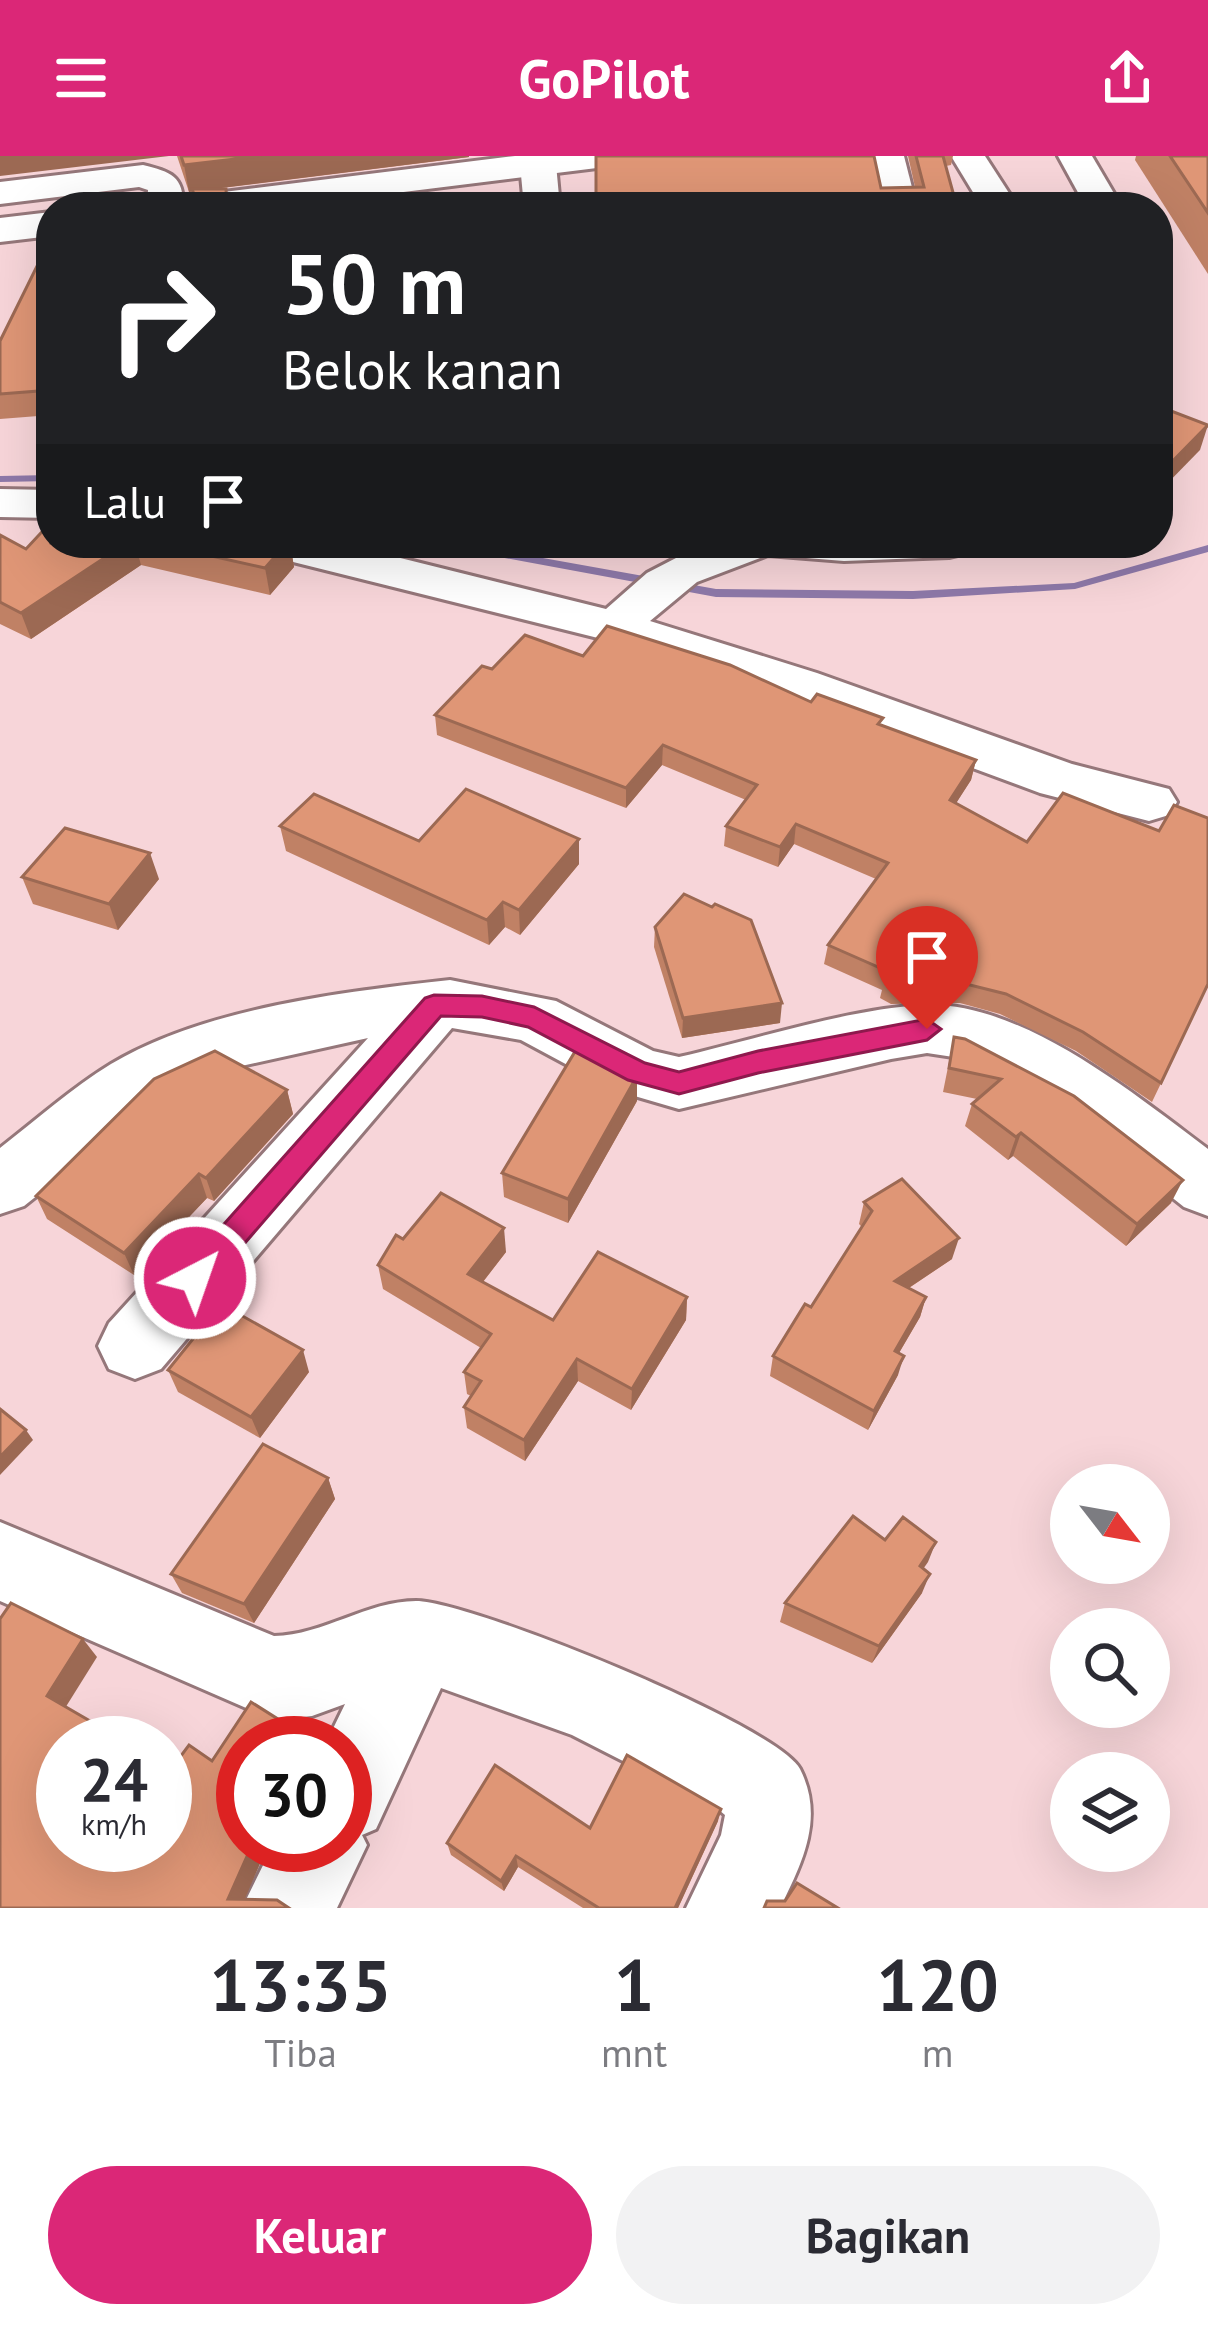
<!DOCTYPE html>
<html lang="id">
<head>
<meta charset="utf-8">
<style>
  body { margin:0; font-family:"PT Sans",sans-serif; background:#f2f2f3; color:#2b2b33; height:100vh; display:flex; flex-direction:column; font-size:45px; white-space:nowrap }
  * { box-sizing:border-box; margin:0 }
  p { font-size:39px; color:#7c7c81 }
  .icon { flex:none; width:66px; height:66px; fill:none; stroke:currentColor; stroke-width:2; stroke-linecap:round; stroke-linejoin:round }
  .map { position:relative; height:1752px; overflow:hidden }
  .details { display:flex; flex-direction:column; background:#fff; flex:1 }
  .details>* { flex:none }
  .banner { position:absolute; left:36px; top:36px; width:1137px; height:366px; border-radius:48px; box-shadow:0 12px 48px #0002; background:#202124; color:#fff; overflow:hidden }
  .needle { width:78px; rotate:121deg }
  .tools { position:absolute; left:1050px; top:1308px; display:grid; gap:24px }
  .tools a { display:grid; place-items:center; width:120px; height:120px; border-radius:50%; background:#fff; box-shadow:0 12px 48px #0002; font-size:60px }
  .speed { position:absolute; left:36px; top:1560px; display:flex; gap:24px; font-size:60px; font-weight:700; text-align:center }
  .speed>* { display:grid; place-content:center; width:156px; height:156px; border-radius:50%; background:#fff; box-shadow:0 12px 48px #0002; line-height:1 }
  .speed small { font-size:30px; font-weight:400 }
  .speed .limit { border:18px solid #d22; background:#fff; color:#111 }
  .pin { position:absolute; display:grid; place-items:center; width:102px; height:102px; color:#fff; margin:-123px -51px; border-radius:50% 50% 50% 0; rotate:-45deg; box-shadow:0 0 12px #0007 }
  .pin .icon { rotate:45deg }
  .me { position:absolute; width:132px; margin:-66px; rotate:41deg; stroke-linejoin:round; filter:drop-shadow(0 0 9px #0008) }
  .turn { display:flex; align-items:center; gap:42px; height:252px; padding:0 48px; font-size:54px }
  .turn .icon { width:156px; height:156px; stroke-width:2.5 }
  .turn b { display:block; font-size:84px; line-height:102px }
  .then { display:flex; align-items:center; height:114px; padding:0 48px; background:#0003; gap:24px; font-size:45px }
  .eta { display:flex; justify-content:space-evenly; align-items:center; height:204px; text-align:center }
  .eta b { font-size:72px; font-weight:600; line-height:84px }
  .action { display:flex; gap:24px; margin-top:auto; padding:24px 48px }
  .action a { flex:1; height:138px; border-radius:72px; background:#db2777; color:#fff; font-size:48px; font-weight:600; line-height:138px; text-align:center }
  .action a+a { background:#f2f2f3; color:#2b2b33 }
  header { display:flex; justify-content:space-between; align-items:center; height:156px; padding:0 48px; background:#db2777; color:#fff; font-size:54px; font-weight:600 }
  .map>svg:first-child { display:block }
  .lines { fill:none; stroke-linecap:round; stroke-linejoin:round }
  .stream { fill:#8e79a9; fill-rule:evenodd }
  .minor-casing { stroke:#95777a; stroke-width:6 }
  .highway-casing { stroke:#95777a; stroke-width:6 }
  .minor { fill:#fff; fill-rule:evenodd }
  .highway { fill:#fff; fill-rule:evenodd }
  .wall { fill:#c08165 }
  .shaded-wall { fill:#9c6953 }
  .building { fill:#df9676; stroke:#9c6953; stroke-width:3 }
  .route { fill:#db2777; stroke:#8e194d; stroke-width:3 }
</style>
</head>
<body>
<header><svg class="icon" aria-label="menu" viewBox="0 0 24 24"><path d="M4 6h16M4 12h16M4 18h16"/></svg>GoPilot<svg class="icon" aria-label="share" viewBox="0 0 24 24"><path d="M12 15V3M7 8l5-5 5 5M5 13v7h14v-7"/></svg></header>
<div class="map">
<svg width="1208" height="1752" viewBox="0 0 1208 1752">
  <rect width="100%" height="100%" fill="#f7d5d9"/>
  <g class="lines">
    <g class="stream">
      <polygon points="51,319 51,325 0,326 0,320"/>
      <polygon points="434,387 459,387 716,433 913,435 1074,427 1208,389 1208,396 1075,433 913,443 716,441 440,390"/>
    </g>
    <defs>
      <g id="minor">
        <polygon points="870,0 904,0 917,51 881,51"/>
        <polygon points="951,0 985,0 1018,51 982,51"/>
        <polygon points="1058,0 1092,0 1122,51 1086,51"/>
        <polygon points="526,1 550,1 556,8 560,51 524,51 520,8"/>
        <path d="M143,9C171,16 184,20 183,51H147L148,34L139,31L0,48V26Z"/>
        <polygon points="0,333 51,334 51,362 0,361"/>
        <polygon points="250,387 340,387 606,453 647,417 705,387 973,387 966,397 949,401 844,405 768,399 697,426 650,465 817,517 1072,608 1169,633 1177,646 1169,659 1149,665 1040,637 781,541 598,482 257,397"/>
        <path d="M450,824L556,845L653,895L679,901C754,884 848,853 923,849C1020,844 1134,938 1208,993V1060L1184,1051L1068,959L960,902L927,897L891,903L679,953L614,934L521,884L452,872L161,1213L135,1223L109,1213L98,1190L109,1167L368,882L214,916L156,945L24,1050L0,1058V992C36,964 72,932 111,908C205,852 342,836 450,824Z"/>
        <path d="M0,1366L274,1480C324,1479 367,1445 416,1445C470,1445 777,1569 800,1613C825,1662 802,1707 780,1752H686L721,1679L725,1659L719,1654L572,1579L441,1532L376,1673L362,1679L367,1689L337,1752H242L273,1689H345V1587H326L345,1548L312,1560L274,1564L0,1445Z"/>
      </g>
      <g id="highway">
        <polygon points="515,0 623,0 618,8 605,11 283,51 172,51 177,43 191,40"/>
        <polygon points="51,56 51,80 0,86 0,62"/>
      </g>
    </defs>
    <use href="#minor" class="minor-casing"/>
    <use href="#highway" class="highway-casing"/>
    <use href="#minor" class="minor"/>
    <use href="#highway" class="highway"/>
  </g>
  <g class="wall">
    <polygon points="177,0 469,0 469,1 212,33 229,51 196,51 193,35 189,36"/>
    <polygon points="908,0 953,0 951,9 946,10 957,51 578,51 915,31"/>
    <polygon points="1136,0 1208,0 1208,118 1135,4"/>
    <polygon points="51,92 51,259 0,263 0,185"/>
    <polygon points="0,379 26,393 51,387 290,387 294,411 270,439 141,409 31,483 0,468"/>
    <polygon points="583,500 811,546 976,604 971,624 956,647 1208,829 1152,946 1076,895 1000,858 960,847 891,848 880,842 882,834 824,808 828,789 876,723 794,688 778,711 724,690 726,670 746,644 662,609 626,652 437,579 435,559 492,513"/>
    <polygon points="280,670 419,685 579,708 520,779 505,771 489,789 286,695"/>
    <polygon points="22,721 159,723 118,774 33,748"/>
    <polygon points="655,771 780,867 682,882 654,791"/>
    <polygon points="954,881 1171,1047 1126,1090 1013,1000 1008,1004 965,970 972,948 977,943 943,936"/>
    <polygon points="287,934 293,958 214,1045 207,1042 134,1119 47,1063 36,1040"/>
    <polygon points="637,945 568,1067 504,1041 502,1017"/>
    <polygon points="864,1046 952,1103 909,1132 926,1141 920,1161 899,1197 898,1219 868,1274 770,1220 773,1200 811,1151 862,1071 859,1068"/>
    <polygon points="403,1083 506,1096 483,1126 553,1164 687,1141 686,1164 631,1254 578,1225 525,1305 467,1272 464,1251 471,1240 467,1238 464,1216 481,1192 383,1133 378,1109"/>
    <polygon points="168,1214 309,1216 260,1282 178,1236"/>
    <polygon points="328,1322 335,1343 254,1467 182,1437 171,1418"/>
    <polygon points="885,1384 936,1386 923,1412 922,1437 872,1507 780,1466 785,1447"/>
    <polygon points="718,1665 678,1752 583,1752 518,1711 504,1735 451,1699 447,1687 590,1672"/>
  </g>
  <g class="shaded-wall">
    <polygon points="0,0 169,0 0,20"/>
    <polygon points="261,0 469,0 469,1 189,36 184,9"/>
    <polygon points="1208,269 1200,294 1158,337 1158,320"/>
    <polygon points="127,387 135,387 141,409 31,483 21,457"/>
    <polygon points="287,387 290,387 294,411 270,439 265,412"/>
    <polygon points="663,589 662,609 626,652 626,632"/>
    <polygon points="976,604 971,624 946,663 950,644"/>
    <polygon points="796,668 794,688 778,711 780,691"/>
    <polygon points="579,683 579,708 520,779 519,754"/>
    <polygon points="150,697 159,723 118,774 109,748"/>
    <polygon points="503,746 505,771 489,789 487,764"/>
    <polygon points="782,847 780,867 682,882 683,862"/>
    <polygon points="637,920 637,945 568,1067 568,1043"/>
    <polygon points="287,934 293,958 214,1045 206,1022"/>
    <polygon points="1021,977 1013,1000 1008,1004 1016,981"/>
    <polygon points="199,1018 207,1042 134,1119 124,1097"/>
    <polygon points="1183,1024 1171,1047 1126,1090 1137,1068"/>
    <polygon points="504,1072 506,1096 471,1141 468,1118"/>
    <polygon points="959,1082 952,1103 889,1145 895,1125"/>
    <polygon points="687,1141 686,1164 631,1254 632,1233"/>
    <polygon points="926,1141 920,1161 889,1214 895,1195"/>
    <polygon points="303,1194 309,1216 260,1282 251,1261"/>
    <polygon points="904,1200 898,1219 868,1274 874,1255"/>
    <polygon points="577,1203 578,1225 525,1305 524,1284"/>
    <polygon points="26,1274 33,1284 0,1319 0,1301"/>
    <polygon points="328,1322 335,1343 254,1467 244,1448"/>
    <polygon points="936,1386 928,1406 912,1429 920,1410"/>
    <polygon points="930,1418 922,1437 872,1507 879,1490"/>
    <polygon points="83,1483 97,1501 62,1557 47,1540"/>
    <polygon points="721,1653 718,1665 678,1752 675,1752"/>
    <polygon points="252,1689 268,1689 241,1752 228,1743"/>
    <polygon points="516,1700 518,1711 504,1735 501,1725"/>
  </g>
  <g class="building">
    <polygon points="181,0 261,0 184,9"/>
    <polygon points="596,0 874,0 881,32 924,31 916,0 943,0 957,51 795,51 798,41 697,45 698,51 578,51 596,50"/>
    <polygon points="1170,0 1208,0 1208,57"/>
    <polygon points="192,33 226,33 227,51 199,51"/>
    <polygon points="46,92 51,92 51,234 0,238 0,185"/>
    <polygon points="1158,250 1208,269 1158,320"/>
    <polygon points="51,366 51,387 127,387 21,457 0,446 0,379 26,393"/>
    <polygon points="153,387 287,387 265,412"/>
    <polygon points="607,470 730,509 811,546 817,538 883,562 878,568 976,604 950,644 1027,686 1063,637 1159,675 1174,649 1208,662 1208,828 1161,927 1083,876 1006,838 966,828 896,828 884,823 889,816 828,789 888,707 796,668 780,691 726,670 757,629 663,589 626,632 435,559 482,510 492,513 525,479 583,500"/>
    <polygon points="466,633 579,683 519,754 503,746 487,764 280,670 314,638 419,685"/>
    <polygon points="65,672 150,697 109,748 22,721"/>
    <polygon points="684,738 712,751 715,748 751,764 782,847 683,862 655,771"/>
    <polygon points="954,881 965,883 1074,940 1183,1024 1137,1068 1021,977 1016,981 972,948 1001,923 949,912"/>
    <polygon points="576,894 637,920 568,1043 502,1017"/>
    <polygon points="215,895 287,934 206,1022 199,1018 124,1097 36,1040 154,923"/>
    <polygon points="902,1023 959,1082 895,1125 926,1141 895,1195 904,1200 874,1255 773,1200 805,1148 811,1151 872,1055 864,1046"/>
    <polygon points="441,1037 504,1072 468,1118 553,1164 598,1096 687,1141 632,1233 577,1203 524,1284 464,1251 481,1225 464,1216 491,1178 378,1109 396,1079 403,1083"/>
    <polygon points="221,1148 303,1194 251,1261 168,1214"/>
    <polygon points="0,1253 26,1274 0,1301"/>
    <polygon points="263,1288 328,1322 244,1448 171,1418"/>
    <polygon points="853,1360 885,1384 903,1361 936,1386 920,1410 930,1418 879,1490 785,1447"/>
    <polygon points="11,1447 83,1483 47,1540 128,1587 63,1587 63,1689 165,1689 165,1608 172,1612 189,1589 212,1605 251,1546 308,1582 305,1587 243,1587 243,1689 252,1689 228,1743 277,1744 289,1752 0,1752 0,1463"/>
    <polygon points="627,1599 721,1653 675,1752 599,1752 516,1700 501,1725 447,1687 495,1609 590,1672"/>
    <polygon points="797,1727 838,1752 764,1752 767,1745 785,1745"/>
  </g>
  <polygon class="route" points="434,839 482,840 534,851 645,907 679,916 758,895 927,863 941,873 927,884 758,917 679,938 628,924 528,871 482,861 441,860 206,1132 195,1136 184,1132 180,1122 184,1113 425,842"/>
</svg>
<div class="tools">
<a><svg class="needle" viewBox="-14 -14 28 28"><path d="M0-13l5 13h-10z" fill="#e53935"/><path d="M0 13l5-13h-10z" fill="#7c7c81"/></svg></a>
<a><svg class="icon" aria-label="search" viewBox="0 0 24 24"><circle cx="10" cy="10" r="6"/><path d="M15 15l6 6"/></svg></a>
<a><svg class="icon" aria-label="layers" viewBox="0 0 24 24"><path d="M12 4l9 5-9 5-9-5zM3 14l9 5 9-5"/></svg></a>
</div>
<div class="speed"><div>24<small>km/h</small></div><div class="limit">30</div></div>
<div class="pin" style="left:927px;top:873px;background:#d93025"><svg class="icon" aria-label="arrive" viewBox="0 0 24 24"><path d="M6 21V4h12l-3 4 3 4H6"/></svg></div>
<svg class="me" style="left:195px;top:1122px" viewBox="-20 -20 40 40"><circle r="17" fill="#db2777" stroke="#fff" stroke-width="3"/><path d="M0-11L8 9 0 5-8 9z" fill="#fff"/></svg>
<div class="banner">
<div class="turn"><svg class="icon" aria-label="right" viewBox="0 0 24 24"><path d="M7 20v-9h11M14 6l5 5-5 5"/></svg><div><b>50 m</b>Belok kanan</div></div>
<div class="then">Lalu<svg class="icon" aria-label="arrive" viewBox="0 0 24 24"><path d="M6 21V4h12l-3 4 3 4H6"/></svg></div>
</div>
</div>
<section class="details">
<div class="eta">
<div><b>13:35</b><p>Tiba</p></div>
<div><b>1</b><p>mnt</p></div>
<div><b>120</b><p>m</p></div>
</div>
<div class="action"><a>Keluar</a><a>Bagikan</a></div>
</section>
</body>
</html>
